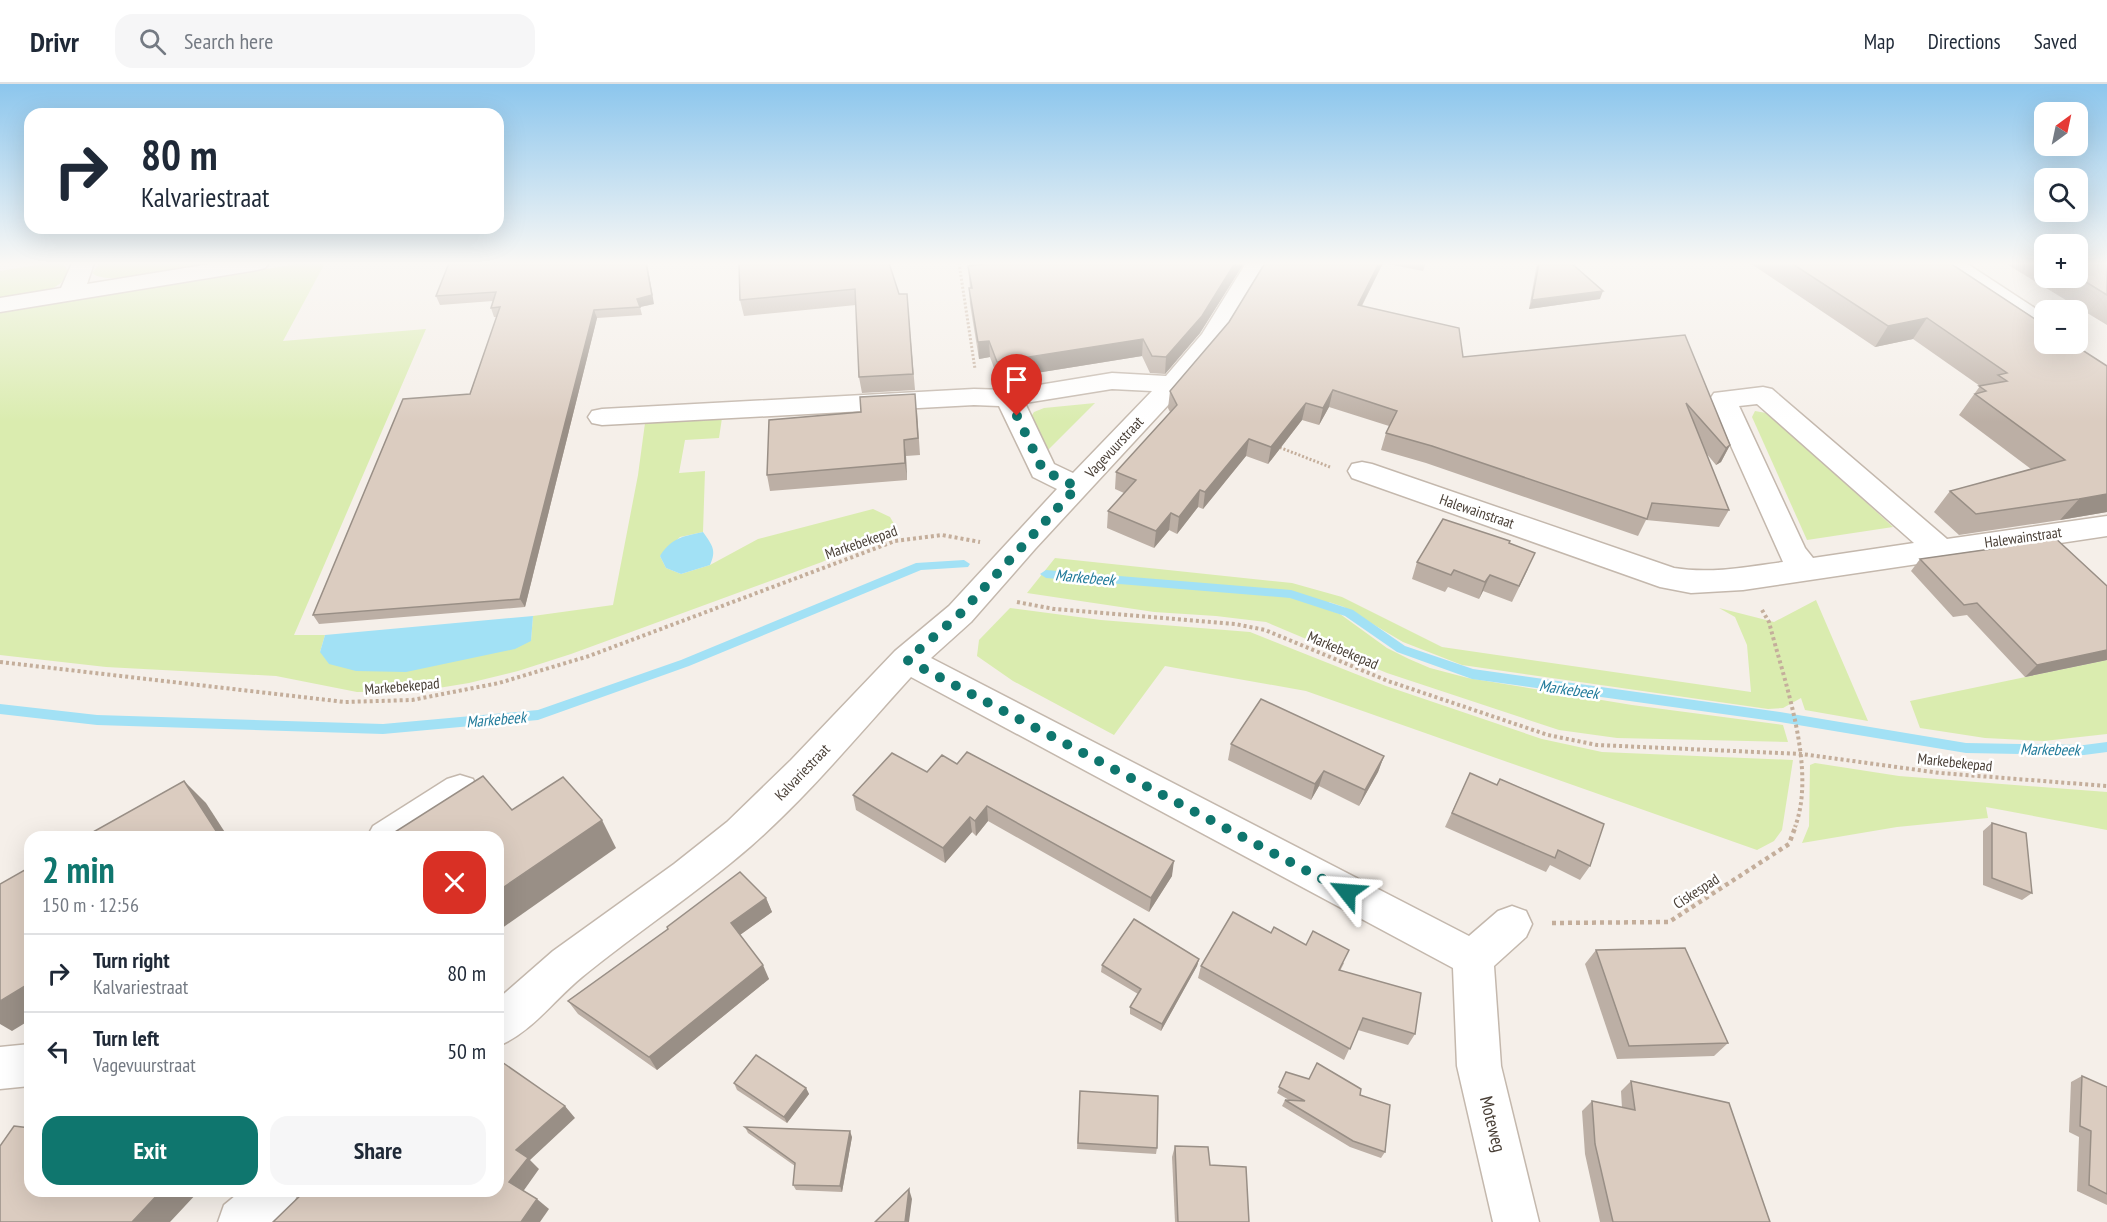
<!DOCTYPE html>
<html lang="en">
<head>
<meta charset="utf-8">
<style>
  body { margin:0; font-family:"PT Sans Narrow",sans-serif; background:#f6f6f7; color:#1f2937; height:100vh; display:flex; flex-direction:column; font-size:22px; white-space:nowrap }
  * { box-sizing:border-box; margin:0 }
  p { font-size:20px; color:#747a83 }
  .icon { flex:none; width:33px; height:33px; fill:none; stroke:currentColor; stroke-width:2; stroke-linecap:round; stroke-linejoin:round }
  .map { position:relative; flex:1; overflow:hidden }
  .drawer { position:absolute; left:24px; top:747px; width:480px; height:366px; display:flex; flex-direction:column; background:#fff; border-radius:18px; box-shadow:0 6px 24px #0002 }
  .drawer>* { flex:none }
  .guide { position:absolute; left:24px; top:24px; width:480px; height:126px; border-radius:18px; box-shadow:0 6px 24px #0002; background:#fff; color:#1f2937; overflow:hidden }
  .needle { width:39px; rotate:33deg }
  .fabs { position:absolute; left:2034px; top:18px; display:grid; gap:12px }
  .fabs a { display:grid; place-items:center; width:54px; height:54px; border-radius:12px; background:#fff; box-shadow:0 6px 24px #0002; font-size:30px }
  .pin { position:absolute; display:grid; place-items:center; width:51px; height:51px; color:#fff; margin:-62px -26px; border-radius:50% 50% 50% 0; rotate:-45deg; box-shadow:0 0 6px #0007 }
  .pin .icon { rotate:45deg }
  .me { position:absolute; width:66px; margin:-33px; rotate:298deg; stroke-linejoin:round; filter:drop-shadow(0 0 4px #0008) }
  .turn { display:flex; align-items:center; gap:21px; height:126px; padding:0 18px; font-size:27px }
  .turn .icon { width:78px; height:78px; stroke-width:2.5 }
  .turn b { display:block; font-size:42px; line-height:51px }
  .round { display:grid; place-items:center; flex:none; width:63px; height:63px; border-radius:18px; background:#f6f6f7 }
  .overview { display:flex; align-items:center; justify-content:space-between; height:102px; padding:0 18px }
  h1 { font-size:36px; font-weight:600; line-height:45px; color:#0f766e }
  .button { display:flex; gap:12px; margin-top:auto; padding:12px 18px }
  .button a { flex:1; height:69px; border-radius:18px; background:#0f766e; color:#fff; font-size:24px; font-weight:600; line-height:69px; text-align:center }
  .button a+a { background:#f6f6f7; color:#1f2937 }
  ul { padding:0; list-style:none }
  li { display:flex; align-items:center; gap:18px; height:78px; padding:0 18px; border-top:2px solid #e0e1e3 }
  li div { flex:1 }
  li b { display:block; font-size:22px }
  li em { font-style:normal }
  header { display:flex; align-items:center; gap:36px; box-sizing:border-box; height:84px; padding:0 30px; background:#fff; border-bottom:2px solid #e0e1e3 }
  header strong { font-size:28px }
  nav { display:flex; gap:33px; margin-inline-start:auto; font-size:21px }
  .search { width:420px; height:54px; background:#f6f6f7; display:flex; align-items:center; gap:15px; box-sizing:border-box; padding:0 21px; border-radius:18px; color:#747a83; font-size:22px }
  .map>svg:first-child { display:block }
  .green { fill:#daecaf }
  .water { fill:#a2e1f5 }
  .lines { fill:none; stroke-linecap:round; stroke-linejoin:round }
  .stream { fill:#a2e1f5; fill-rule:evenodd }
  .minor-casing { stroke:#c4b8ad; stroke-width:3 }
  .path-far2 { stroke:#c4ae9b; stroke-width:3; stroke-dasharray:2 2; stroke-linecap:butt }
  .path-far1 { stroke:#c4ae9b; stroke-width:4; stroke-dasharray:3 3; stroke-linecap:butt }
  .path { stroke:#c4ae9b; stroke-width:4.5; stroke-dasharray:4 4; stroke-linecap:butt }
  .minor { fill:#fff; fill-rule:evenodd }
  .wall { fill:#bcafa5 }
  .shaded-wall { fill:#998f86 }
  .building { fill:#dbccc0; stroke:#998f86; stroke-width:1.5 }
  .route { stroke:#0f766e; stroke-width:10; stroke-dasharray:0 18 }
  .labels { text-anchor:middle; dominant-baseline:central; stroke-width:5; stroke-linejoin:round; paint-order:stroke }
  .street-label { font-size:15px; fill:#493f36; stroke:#fff }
  .water-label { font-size:16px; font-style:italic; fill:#237c9b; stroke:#fff }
  .near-street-label { font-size:18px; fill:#493f36; stroke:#fff }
</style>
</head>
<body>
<header>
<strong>Drivr</strong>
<div class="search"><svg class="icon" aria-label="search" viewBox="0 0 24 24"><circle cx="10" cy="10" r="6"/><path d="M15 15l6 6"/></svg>Search here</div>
<nav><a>Map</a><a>Directions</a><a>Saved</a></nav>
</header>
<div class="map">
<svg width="2107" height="1138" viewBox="0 0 2107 1138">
  <rect width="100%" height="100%" fill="#f5efe9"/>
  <g class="green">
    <path d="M49,179H63L69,189C56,212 24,212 0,216V187Z"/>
    <path d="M100,179H214C190,183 110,204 92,189Z"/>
    <polygon points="303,179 325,179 283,257 426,245 294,551 325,551 320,568 531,557 533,532 613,521 638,391 645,339 722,334 719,354 685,356 679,389 705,387 703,448 680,453 660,472 666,484 681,490 710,481 758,455 873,425 890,433 897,445 822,478 571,570 518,587 469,599 420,607 357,608 276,592 106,583 0,571 0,229"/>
    <polygon points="1095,319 1047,367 1031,333 1034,328 1044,324"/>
    <polygon points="1755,327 1766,329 1782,341 1893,443 1807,456 1752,333"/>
    <polygon points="1055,474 1292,499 1342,513 1442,563 1751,608 1747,561 1735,533 1719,524 1774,538 1816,516 1868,637 1805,626 1801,614 1783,624 1768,625 1462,581 1403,558 1344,523 1329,518 1326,525 1340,530 1387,564 1409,575 1430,584 1468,594 1632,621 1783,641 1788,658 1617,654 1559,646 1387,589 1266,538 1216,532 1154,528 1027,509"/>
    <polygon points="1010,524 1101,536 1250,548 1386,602 1542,655 1602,668 1793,676 1782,746 1774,757 1757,766 1306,607 1165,582 1114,651 1013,597 977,572 979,556"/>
    <polygon points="2107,576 2107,650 2044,657 1985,654 1920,644 1910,617"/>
    <polygon points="1815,679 1899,692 2107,708 2107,746 1986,723 1988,734 1897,743 1802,759 1809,742 1810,681"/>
  </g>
  <g class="water">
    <path d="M703,448C712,461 717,466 710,481L681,490L666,484L660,472C671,454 684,452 703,448Z"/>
    <polygon points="533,532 531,557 515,565 406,588 356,587 329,580 320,568 325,551"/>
  </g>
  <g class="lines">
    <g class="stream">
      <polygon points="964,476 970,480 968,483 921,486 689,582 538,636 383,650 97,641 0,630 0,620 97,631 383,640 538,626 681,576 916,479"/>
      <polygon points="1046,486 1291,506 1353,526 1405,562 1473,585 1780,628 1966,659 2084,661 2107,658 2107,668 2084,671 1966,669 1780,638 1472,595 1397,568 1345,532 1290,514 1046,494 1040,490"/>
    </g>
    <defs>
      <g id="minor">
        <polygon points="72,179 94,179 87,200 216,179 269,179 265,184 257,186 0,228 0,214 61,204"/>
        <path d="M1246,179H1269L1225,254L1182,306L1035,465L971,538L931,574L1469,852L1498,827L1512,822L1526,827L1532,840L1526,853L1494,882L1501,982L1539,1138H1493L1457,982L1453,884L911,593C859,650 809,711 751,762C697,809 637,848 582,893C554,916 531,949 498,962V915L553,867L674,780L727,738L791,676L895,567L949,522L1057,405L1033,393L999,322L974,321L602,341L592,339L588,333L592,327L602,325L974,305L1009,306L1112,289L1166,292L1202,250ZM1112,305L1152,307L1073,389L1054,380L1025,319Z"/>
        <polygon points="1940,179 1966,179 2044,230 2044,248 2035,246 1943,184"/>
        <path d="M1763,303L1772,305L1947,455L2107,432V452L1743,506L1691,509L1660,503L1352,394L1348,387L1352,380L1362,378L1372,380L1674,484C1710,490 1747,483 1783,478L1710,315L1714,309ZM1757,320L1914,459L1813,474L1805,464L1739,322Z"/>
        <polygon points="460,691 473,695 478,706 473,717 417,753 367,753 373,742 447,695"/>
        <polygon points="30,960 30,1002 0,1005 0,963"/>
        <polygon points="241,1107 299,1107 292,1123 276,1138 218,1138 224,1121"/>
      </g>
    </defs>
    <use href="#minor" class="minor-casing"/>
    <g class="path-far2">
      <polyline points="959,179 975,285"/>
      <polyline points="1276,362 1330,383"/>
    </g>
    <g class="path-far1">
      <polyline points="1017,518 1054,525 1235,540 1265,546 1388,597 1548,651 1597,661 1802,670 1940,689 2107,702"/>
      <path d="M1762,526L1769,538C1784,597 1817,684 1795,743"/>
      <polyline points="0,578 345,618 412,616 499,599 589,572 895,457 942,451 980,458"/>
    </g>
    <polyline class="path" points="1552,839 1669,838 1789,760 1796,741"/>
    <use href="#minor" class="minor"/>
  </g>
  <g class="wall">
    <polygon points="449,179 654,220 640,223 642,231 597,234 525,523 319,540 313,531 470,310 497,233 494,233 491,224 493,217 440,221 436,212"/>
    <polygon points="739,179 899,210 907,210 915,306 862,309 859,293 856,221 744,232 740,216"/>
    <polygon points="994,179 1244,179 1200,249 1165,290 1150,289 1142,272 998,295 990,273 979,275 970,220 969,204 970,204 968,182"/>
    <polygon points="1265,179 1426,179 1423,187 1383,179 1362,222 1463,273 1685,251 1730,361 1721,378 1716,381 1706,369 1729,426 1719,443 1646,436 1638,452 1426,379 1381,366 1386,349 1389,342 1329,323 1319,341 1302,336 1268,380 1246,372 1203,425 1198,423 1177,450 1169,446 1154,464 1107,444 1108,427 1124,409 1115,405 1116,388 1170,328 1168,324 1170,307 1229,238"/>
    <polygon points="1537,179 1571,179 1600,215 1529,225"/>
    <polygon points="1750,179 1950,179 2107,282 2107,428 2060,436 1959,451 1934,428 1950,407 2031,385 1959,331 1980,302 1913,255 1875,263"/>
    <polygon points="2005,179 2044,179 2044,194 2078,194 2107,179 2107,241"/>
    <polygon points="917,326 920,371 906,372 907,396 770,407 767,391"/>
    <polygon points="1509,459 1528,485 1512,518 1483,507 1479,515 1448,503 1445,508 1412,495 1417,478"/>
    <polygon points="1993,460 2107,502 2107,576 2025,593 1967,531 1953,533 1911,487 1920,475 1989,465"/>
    <polygon points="1231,660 1384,672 1378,688 1359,722 1319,702 1311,716 1228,676"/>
    <polygon points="957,680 1172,792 1149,828 988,737 976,752 972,748 945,779 856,726 853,711"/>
    <polygon points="1470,689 1590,782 1580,796 1550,781 1546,788 1445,743"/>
    <polygon points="1992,739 2032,809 2022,816 1983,801 1983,747"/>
    <polygon points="766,814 772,828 740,851 769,895 657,986 578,930 568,917"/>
    <polygon points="1271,849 1306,861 1344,879 1340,887 1415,950 1408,961 1358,946 1344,976 1198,894 1201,882"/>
    <polygon points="1596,866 1728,959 1714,972 1617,975 1585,880"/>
    <polygon points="1199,875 1197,882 1161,947 1130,930 1130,923 1138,910 1101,888 1102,881"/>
    <polygon points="1286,988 1360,1011 1385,1068 1381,1074 1350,1063 1282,1022 1285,1016 1289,1016 1277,1009"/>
    <polygon points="2082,992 2107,1003 2107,1121 2077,1107 2079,1053 2069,1048 2071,998"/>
    <polygon points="1631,997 1770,1138 1600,1138 1585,1070 1582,1027 1592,1017 1622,1024 1621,1007"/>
    <polygon points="734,999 806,1004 809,1010 787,1039 737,1006"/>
    <polygon points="1080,1007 1157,1064 1156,1070 1077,1065"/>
    <polygon points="745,1043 852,1053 842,1108 796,1106 793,1101 795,1082 748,1049"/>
    <polygon points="1175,1062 1210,1081 1249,1138 1175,1138 1172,1073"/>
  </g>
  <g class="shaded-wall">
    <polygon points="646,179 647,179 654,220 640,223 637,215"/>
    <polygon points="1235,179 1244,179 1200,249 1165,290 1166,273"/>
    <polygon points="1379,179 1383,179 1354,237 1358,221"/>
    <polygon points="1603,207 1600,215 1529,225 1532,216"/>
    <polygon points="594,226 597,234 525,523 520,515"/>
    <polygon points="1927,234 1913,255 1875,263 1888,242"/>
    <polygon points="1143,255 1142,272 998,295 997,278"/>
    <polygon points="989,257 990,273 979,275 978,258"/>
    <polygon points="1333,306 1329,323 1319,341 1323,324"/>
    <polygon points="1306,319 1302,336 1268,380 1271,363"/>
    <polygon points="1249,355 1246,372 1203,425 1205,408"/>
    <polygon points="904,356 906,372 907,396 905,379"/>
    <polygon points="1730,361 1721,378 1716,381 1726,364"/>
    <polygon points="1200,406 1198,423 1177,450 1179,433"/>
    <polygon points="2107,410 2107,428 2060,436 2079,415"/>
    <polygon points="1171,429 1169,446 1154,464 1156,447"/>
    <polygon points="1490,491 1483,507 1479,515 1485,498"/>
    <polygon points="2107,566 2107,576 2025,593 2037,581"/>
    <polygon points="1384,672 1378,688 1359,722 1365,706"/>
    <polygon points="1324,687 1319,702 1311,716 1315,700"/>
    <polygon points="184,697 206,719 228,753 220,753"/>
    <polygon points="987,722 988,737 976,752 975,737"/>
    <polygon points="970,733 972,748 945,779 943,764"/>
    <polygon points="602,736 616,764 498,847 498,807"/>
    <polygon points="1174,777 1172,792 1149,828 1151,814"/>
    <polygon points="766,814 772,828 737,853 731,839"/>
    <polygon points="1199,875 1197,882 1161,947 1162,940"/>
    <polygon points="763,881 769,895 657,986 649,973"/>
    <polygon points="30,899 30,936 12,947 0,940 0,917"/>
    <polygon points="806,1004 809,1010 787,1039 784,1033"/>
    <polygon points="565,1022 575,1034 530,1076 539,1085 522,1109 509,1098 516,1066"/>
    <polygon points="850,1047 852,1053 842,1108 840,1102"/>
    <polygon points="909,1105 912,1115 909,1138 905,1138"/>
    <polygon points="161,1107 199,1107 170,1138 132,1138"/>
    <polygon points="537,1115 549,1125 540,1138 521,1138"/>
  </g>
  <g class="building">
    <polygon points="449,179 646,179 652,211 637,215 640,223 594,226 520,515 313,531 403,315 470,310 500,223 491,224 496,208 436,212"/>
    <polygon points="739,179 889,179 899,210 907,210 913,290 859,293 855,205 740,216"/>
    <polygon points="994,179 1235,179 1202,232 1166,273 1152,272 1143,255 997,278 989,257 978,258 969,204 972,204 968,182"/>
    <polygon points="1265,179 1379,179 1358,221 1459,244 1463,273 1685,251 1730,361 1726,364 1686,319 1729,426 1652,419 1647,435 1432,362 1386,349 1397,327 1333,306 1323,324 1306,319 1271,363 1249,355 1205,408 1200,406 1179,433 1171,429 1156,447 1108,427 1136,396 1116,388 1177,321 1170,307 1229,238"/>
    <polygon points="1539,179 1571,179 1603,207 1532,216"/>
    <polygon points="1791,179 1950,179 2044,241 2044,260 2073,260 2107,282 2107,410 2079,415 1976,430 1950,407 2065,376 1975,310 1986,307 1979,302 2007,297 1998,291 2007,289 1927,234 1888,242"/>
    <polygon points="2078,179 2107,179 2107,211 2078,193"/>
    <polygon points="915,310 918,354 904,356 905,379 767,391 769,336 861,328 860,313"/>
    <polygon points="1443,435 1510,457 1509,459 1535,469 1519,502 1490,491 1485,498 1454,486 1451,491 1417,478"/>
    <polygon points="2053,452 2107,502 2107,566 2037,581 1977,519 1964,521 1920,475 1998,464 1993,460"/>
    <polygon points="1261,615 1384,672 1365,706 1324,687 1315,700 1231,660"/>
    <polygon points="967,668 1174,777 1151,814 987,722 975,737 970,733 943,764 853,711 892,669 927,688 942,671 957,680"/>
    <polygon points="1470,689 1497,701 1500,695 1604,740 1590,782 1558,766 1555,774 1452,729"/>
    <polygon points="483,692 512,726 563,693 602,736 498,807 498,753 387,753"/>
    <polygon points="184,697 220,753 84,753"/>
    <polygon points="1992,739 2026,749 2032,809 1992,794"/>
    <polygon points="30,783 30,899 0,917 0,800"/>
    <polygon points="740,788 766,814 731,839 763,881 649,973 568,917 668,845 667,843"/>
    <polygon points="1233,828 1271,849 1274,843 1306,861 1313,847 1349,866 1339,886 1421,909 1415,950 1363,934 1350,965 1201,882"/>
    <polygon points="1134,835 1199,875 1162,940 1130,923 1141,905 1102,881"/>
    <polygon points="1685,864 1728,959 1629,962 1596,866"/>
    <polygon points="756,971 806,1004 784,1033 734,999"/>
    <polygon points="499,976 565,1022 516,1066 528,1074 509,1098 537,1115 521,1138 273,1138 305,1107 498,1107 498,977"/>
    <polygon points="1317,979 1361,1005 1360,1011 1390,1021 1385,1068 1353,1057 1285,1016 1305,1017 1279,1003 1286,988 1309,995"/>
    <polygon points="2082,992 2107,1003 2107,1110 2089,1101 2091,1047 2080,1042"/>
    <polygon points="1631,997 1729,1019 1770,1138 1613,1138 1595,1060 1592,1017 1635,1026"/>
    <polygon points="1080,1007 1158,1012 1157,1064 1078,1059"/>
    <polygon points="14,1042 30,1044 30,1107 161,1107 132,1138 0,1138 0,1062"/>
    <polygon points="745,1043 850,1047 840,1102 793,1101 795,1079"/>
    <polygon points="1175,1062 1208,1063 1210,1081 1246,1083 1249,1138 1178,1138"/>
    <polygon points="909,1105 905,1138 875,1138"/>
  </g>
  <linearGradient id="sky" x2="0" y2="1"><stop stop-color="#8cc6ed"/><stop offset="0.53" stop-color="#faf8f5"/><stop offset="1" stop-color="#faf8f5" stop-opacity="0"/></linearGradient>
  <rect width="2107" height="338" fill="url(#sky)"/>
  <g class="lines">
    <polyline class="route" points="1017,332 1043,386 1077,403 960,530 907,576 1347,808"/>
  </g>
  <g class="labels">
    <g class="street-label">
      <text transform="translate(1114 363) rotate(-47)">Vagevuurstraat</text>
      <text transform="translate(1477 427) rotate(19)">Halewainstraat</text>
      <text transform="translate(2023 453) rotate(-8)">Halewainstraat</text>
      <text transform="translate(861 458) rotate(-19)">Markebekepad</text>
      <text transform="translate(1343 566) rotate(23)">Markebekepad</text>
      <text transform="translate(402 602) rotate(-5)">Markebekepad</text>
      <text transform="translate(1955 678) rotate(6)">Markebekepad</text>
      <text transform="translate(802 688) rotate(-46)">Kalvariestraat</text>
      <text transform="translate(1696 807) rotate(-33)">Ciskespad</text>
    </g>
    <g class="water-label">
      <text transform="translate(1085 493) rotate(5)">Markebeek</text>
      <text transform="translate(1569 605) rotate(8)">Markebeek</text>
      <text transform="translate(496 635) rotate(-5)">Markebeek</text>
      <text transform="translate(2050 665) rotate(1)">Markebeek</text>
    </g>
    <g class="near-street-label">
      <text transform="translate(1493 1040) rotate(76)">Moteweg</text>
    </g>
  </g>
</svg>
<div class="fabs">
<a><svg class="needle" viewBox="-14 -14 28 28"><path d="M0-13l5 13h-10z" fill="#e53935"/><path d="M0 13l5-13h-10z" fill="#747a83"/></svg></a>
<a><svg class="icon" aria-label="search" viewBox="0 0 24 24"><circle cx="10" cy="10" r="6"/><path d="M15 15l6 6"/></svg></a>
<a>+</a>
<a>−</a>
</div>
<div class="pin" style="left:1017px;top:332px;background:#d93025"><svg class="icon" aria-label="arrive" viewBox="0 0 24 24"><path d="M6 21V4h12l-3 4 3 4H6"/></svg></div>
<svg class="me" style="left:1347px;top:808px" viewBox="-20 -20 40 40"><path d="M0-17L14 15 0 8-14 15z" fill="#0f766e" stroke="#fff" stroke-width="4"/></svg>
<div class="guide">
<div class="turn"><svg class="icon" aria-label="right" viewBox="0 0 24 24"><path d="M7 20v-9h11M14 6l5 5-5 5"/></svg><div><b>80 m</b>Kalvariestraat</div></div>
</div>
<section class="drawer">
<div class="overview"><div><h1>2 min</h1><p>150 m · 12:56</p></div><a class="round" style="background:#d93025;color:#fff"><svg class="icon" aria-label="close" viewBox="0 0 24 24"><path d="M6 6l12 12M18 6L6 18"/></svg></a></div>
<ul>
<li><svg class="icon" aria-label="right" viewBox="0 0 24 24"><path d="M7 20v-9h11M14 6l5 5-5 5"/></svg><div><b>Turn right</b><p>Kalvariestraat</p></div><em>80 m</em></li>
<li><svg class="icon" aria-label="left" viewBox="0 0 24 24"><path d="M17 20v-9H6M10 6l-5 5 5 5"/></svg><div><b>Turn left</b><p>Vagevuurstraat</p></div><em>50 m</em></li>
</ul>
<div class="button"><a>Exit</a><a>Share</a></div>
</section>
</div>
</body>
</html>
